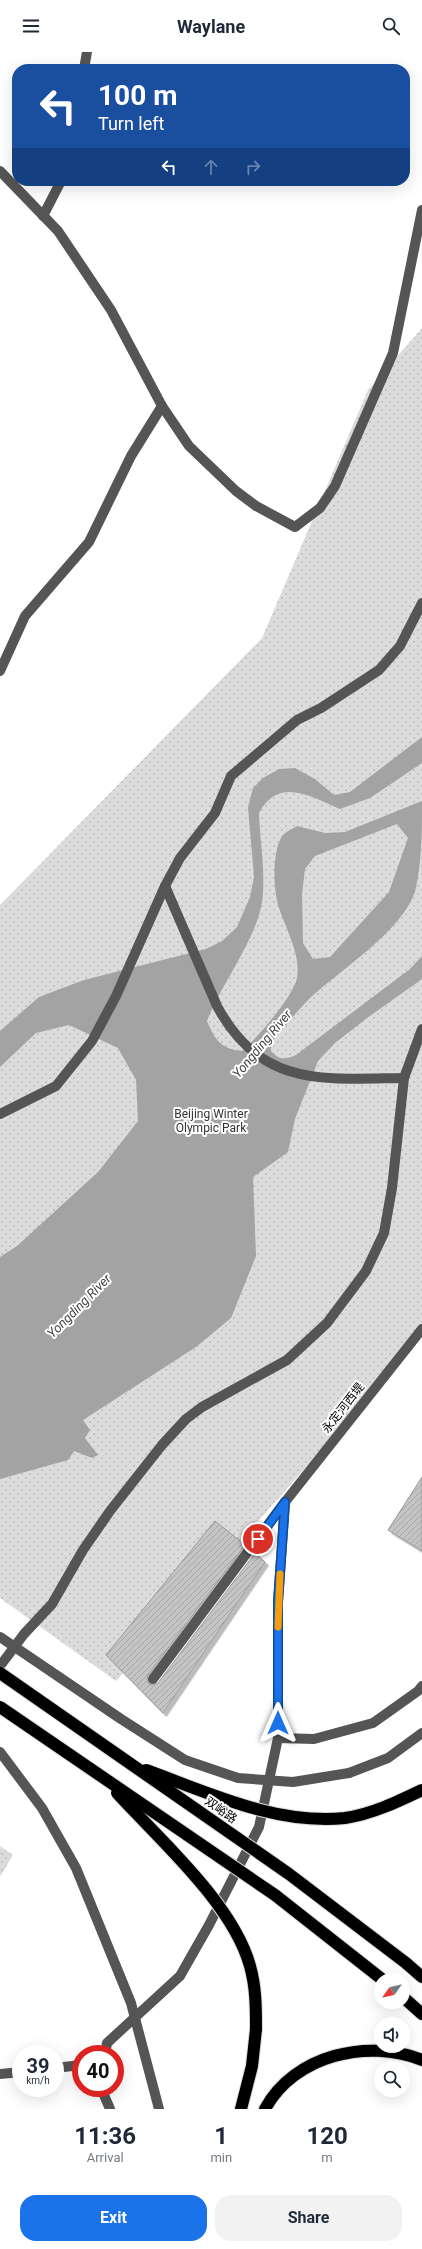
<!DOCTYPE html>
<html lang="en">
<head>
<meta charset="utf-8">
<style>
  body { margin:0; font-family:Roboto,"Noto Sans SC",sans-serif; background:#f2f2f3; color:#1f2937; height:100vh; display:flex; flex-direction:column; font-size:15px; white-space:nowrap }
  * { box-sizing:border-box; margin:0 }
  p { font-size:13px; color:#747a83 }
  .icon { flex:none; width:22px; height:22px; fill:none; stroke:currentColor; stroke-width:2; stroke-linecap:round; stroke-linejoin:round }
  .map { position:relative; height:2057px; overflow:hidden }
  .sheet { display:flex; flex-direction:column; background:#fff; flex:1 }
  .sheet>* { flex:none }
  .hud { position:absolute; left:12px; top:12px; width:398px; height:122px; border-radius:16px; box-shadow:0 4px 16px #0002; background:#1a4fa0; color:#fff; overflow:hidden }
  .needle { width:26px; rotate:236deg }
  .fabs { position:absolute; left:374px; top:1921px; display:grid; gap:8px }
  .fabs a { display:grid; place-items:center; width:36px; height:36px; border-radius:50%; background:#fff; box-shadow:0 4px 16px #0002; font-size:20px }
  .speed { position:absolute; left:12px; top:1993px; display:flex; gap:8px; font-size:20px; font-weight:700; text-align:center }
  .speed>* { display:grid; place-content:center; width:52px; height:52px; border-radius:50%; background:#fff; box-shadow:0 4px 16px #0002; line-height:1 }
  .speed small { font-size:10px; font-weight:400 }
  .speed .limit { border:6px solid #d22; background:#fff; color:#111 }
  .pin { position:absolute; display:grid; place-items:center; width:34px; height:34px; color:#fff; margin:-17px; border:2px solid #fff; border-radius:50%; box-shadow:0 1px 4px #0007 }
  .me { position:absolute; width:44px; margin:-22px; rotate:0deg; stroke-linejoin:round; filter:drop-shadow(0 0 3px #0008) }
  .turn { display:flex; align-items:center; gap:14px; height:84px; padding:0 20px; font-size:18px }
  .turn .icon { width:52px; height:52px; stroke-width:2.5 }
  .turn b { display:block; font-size:28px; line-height:34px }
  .lanes { display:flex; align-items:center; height:38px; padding:0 20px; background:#0003; justify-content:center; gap:20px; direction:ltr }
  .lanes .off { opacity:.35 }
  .eta { display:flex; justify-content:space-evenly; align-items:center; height:68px; text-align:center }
  .eta b { font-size:24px; font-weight:700; line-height:28px }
  .button { display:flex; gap:8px; margin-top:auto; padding:8px 20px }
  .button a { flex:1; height:46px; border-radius:16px; background:#1a73e8; color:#fff; font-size:16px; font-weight:700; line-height:46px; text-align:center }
  .button a+a { background:#f2f2f3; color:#1f2937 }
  header { display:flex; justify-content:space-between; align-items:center; height:52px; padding:0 20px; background:#fff; font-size:18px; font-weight:700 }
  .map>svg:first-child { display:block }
  .park { fill:url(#park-dots) }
  .water { fill:#a3a3a3; fill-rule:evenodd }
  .building { fill:url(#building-hatch); stroke:#999; filter:url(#shadow) }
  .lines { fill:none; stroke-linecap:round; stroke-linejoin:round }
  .highway-casing { stroke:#dbdbdb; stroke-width:14 }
  .minor { stroke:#555; stroke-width:10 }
  .highway { stroke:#000; stroke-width:12 }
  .highway-bridge-casing { stroke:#dbdbdb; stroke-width:14; stroke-linecap:butt }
  .minor-bridge { stroke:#555; stroke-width:10 }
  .highway-bridge { stroke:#000; stroke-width:12 }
  .route-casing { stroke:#114b97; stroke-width:10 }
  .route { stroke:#1a73e8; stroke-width:7 }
  .slow { stroke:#f59e0b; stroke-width:7 }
  .labels { text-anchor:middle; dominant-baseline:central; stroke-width:4; stroke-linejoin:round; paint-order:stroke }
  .park-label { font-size:12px; fill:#333; stroke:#fff }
  .street-label { font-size:12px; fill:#000; stroke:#fff }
  .water-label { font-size:13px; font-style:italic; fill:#444; stroke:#fff }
</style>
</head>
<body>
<header><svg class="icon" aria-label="menu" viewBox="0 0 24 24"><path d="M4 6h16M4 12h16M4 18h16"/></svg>Waylane<svg class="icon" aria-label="search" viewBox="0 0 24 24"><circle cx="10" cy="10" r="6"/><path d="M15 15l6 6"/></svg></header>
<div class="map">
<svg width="422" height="2057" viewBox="0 0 422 2057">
  <defs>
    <pattern id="park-dots" width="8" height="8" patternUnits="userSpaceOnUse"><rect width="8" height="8" fill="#dcdcdc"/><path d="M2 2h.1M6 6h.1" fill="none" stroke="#bbb" stroke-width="1.8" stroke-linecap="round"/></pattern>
    <pattern id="building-hatch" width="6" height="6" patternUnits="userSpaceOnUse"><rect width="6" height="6" fill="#c4c4c4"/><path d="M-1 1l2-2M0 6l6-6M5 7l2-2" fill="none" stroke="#a7a7a7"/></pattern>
    <filter id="shadow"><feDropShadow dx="3.5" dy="3.5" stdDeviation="0" flood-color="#0004"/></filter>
  </defs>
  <rect width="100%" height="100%" fill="#fff"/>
  <g class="park">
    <polygon points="422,276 422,1285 116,1629 0,1546 0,853 262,586 368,338"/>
    <polygon points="0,1794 13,1803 0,1825"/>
  </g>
  <path class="water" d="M422,685V711L370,746L340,757C311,745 279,724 259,761C260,791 266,821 262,850C256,888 221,932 207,969C215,988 221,997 242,999C257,986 293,945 297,926C301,903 286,877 279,856C273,838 272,800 282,784C285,780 293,777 297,774L325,781L345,780L422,749C422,779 422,811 415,840C400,881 341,917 309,947C296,960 284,976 271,991V999C279,1008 285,1008 296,1003L410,917L422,904V927L367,966L335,991L318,1009L295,1067L288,1100L253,1125L256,1204L231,1266L196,1295L83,1368L90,1378L85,1386L98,1403L92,1406L74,1399L68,1408L0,1427V1205L17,1194L98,1120L138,1069L136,1028L118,996L69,973L36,981L0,1015V979L39,945L84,928L206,897L222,889L237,875L250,845L254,825L248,755L253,736L263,726L279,717L295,716L315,727L334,743L350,740ZM397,772L408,786L389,840L330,905L313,907L303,891L302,842L305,817L315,804Z"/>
  <g class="building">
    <polygon points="422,1425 422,1499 388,1478"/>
    <polygon points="215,1469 245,1493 148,1623 147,1627 149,1632 153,1633 158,1631 255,1501 265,1510 163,1661 106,1603"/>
  </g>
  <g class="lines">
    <defs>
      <g id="highway">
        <polyline points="406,1911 422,1925"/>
        <polyline points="403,1945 422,1962"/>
        <polyline points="241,2057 252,2014 256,1977"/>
        <path d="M265,2057C294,2003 368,1986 422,2008"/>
      </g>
    </defs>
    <use href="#highway" class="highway-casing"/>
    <g class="minor">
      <polyline points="84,17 87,0"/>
      <polyline points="0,119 58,179 111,258 162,354 189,394 236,439 256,454 295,475 320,456 335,434 393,301 422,158"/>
      <polyline points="43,164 61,129"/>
      <polyline points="0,619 25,564 89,490 131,404 162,354"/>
      <path d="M165,834L217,954C261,1036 324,1027 404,1026"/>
      <polyline points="0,1062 56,1034 92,989 116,944 165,834 180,806 215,761 231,724 297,668 321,656 379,618 400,594 422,551"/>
      <polyline points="0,1614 24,1582 52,1552 83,1498 110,1459 162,1393 186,1367 202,1355 287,1308 327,1271 366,1219 384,1181 392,1136 404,1026 422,977"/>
      <polyline points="153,1627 285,1450 422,1277"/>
      <polyline points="278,1686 314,1687 373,1671 418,1639 422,1634"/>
      <polyline points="349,1721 388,1706 422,1681"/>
      <polyline points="105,2002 107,1991 180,1924 209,1873 259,1775 278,1686 278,1550 285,1450"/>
      <polyline points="55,2016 81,2013"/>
      <polyline points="0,2022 21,2020"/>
      <polyline points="101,2036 110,2057"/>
    </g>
    <use href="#highway" class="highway"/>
    <defs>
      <g id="highway-bridge">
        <polyline points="0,1621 289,1822 406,1911"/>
        <polyline points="0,1655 275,1843 383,1928"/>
        <path d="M146,1718C209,1741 276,1773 345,1766C372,1762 397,1750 422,1738"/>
        <path d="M117,1741C160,1788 233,1852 250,1914C256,1935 256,1956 256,1977"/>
      </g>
    </defs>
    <use href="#highway-bridge" class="highway-bridge-casing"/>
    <g class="minor-bridge">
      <polyline points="0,1585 121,1667 185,1708 238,1726 293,1730 349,1721"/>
      <polyline points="0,1700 42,1756 76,1816 131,1951 159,2057"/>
    </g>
    <use href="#highway-bridge" class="highway-bridge"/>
  </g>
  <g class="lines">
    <defs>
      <polyline id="route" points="258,1487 285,1450 278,1550 278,1671"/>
    </defs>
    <use href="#route" class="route-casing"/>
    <use href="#route" class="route"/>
    <polyline class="slow" points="278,1575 280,1522"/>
  </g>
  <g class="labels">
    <g class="park-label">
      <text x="211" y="1062">Beijing Winter<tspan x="211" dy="14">Olympic Park</tspan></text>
    </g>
    <g class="street-label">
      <text transform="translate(343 1356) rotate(-52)">永定河西堤</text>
      <text transform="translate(221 1758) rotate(35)">双峪路</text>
    </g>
    <g class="water-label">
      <text transform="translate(262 992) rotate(-50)">Yongding River</text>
      <text transform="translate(79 1254) rotate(-45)">Yongding River</text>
    </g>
  </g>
</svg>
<div class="fabs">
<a><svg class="needle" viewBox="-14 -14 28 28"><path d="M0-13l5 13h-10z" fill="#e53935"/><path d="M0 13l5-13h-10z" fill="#747a83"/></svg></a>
<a><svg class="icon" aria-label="sound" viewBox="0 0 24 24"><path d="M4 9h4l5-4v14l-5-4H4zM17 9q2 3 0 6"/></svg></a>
<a><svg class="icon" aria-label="search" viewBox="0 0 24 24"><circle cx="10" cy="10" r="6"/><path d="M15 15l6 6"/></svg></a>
</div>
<div class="speed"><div>39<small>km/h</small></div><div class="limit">40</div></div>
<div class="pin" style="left:258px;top:1487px;background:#d93025"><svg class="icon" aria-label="arrive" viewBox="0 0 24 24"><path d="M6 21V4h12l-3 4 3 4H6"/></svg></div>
<svg class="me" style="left:278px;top:1671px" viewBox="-20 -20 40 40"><path d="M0-17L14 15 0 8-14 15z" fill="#1a73e8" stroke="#fff" stroke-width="4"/></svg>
<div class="hud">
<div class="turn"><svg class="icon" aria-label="left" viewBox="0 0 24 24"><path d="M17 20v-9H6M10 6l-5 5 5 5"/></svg><div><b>100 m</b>Turn left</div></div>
<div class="lanes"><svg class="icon" aria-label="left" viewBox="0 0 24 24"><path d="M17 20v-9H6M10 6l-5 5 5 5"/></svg><svg class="icon off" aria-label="ahead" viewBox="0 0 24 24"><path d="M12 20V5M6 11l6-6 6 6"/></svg><svg class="icon off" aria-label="right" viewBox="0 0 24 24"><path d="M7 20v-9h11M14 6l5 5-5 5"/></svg></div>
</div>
</div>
<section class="sheet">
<div class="eta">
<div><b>11:36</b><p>Arrival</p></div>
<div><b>1</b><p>min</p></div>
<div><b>120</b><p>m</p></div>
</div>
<div class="button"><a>Exit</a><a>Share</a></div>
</section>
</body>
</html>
